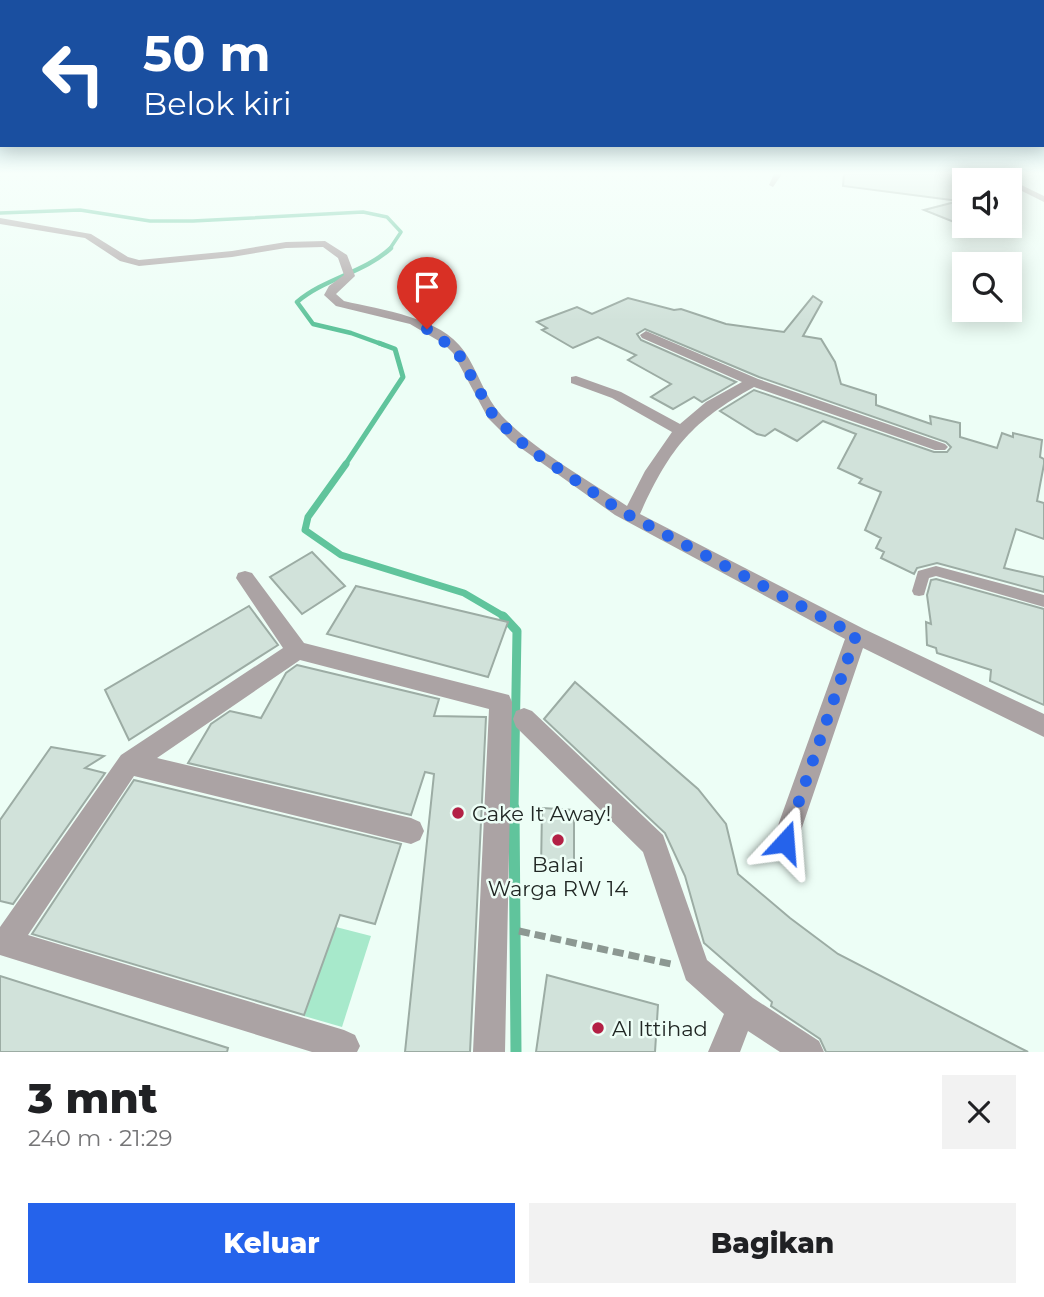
<!DOCTYPE html>
<html lang="id">
<head>
<meta charset="utf-8">
<style>
  body { margin:0; font-family:Montserrat,sans-serif; background:#f2f2f2; color:#202124; height:100vh; display:flex; flex-direction:column; font-size:26px; white-space:nowrap }
  * { box-sizing:border-box; margin:0 }
  p { font-size:23px; color:#757577 }
  .icon { flex:none; width:38px; height:38px; fill:none; stroke:currentColor; stroke-width:2; stroke-linecap:round; stroke-linejoin:round }
  .map { position:relative; height:1052px; overflow:hidden }
  .side { display:flex; flex-direction:column; background:#fff; flex:1 }
  .side>* { flex:none }
  .top-card { position:absolute; left:0px; top:0px; width:1045px; height:147px; box-shadow:0 4px 18px #0003; background:#1a4fa0; color:#fff; overflow:hidden }
  .tools { position:absolute; left:952px; top:168px; display:grid; gap:14px }
  .tools a { display:grid; place-items:center; width:70px; height:70px; border-radius:0px; background:#fff; box-shadow:0 4px 18px #0003; font-size:35px }
  .pin { position:absolute; display:grid; place-items:center; width:60px; height:60px; color:#fff; margin:-72px -30px; border-radius:50% 50% 50% 0; rotate:-45deg; box-shadow:0 0 7px #0007 }
  .pin .icon { rotate:45deg }
  .me { position:absolute; width:77px; margin:-38px; rotate:19deg; stroke-linejoin:round; filter:drop-shadow(0 0 5px #0008) }
  .turn { display:flex; align-items:center; gap:24px; height:147px; padding:0 28px; font-size:32px }
  .turn .icon { width:91px; height:91px; stroke-width:2.5 }
  .turn b { display:block; font-size:49px; line-height:60px }
  .round { display:grid; place-items:center; flex:none; width:74px; height:74px; border-radius:0px; background:#f2f2f2 }
  .overview { display:flex; align-items:center; justify-content:space-between; height:119px; padding:0 28px }
  h1 { font-size:42px; font-weight:800; line-height:52px }
  .cta { display:flex; gap:14px; margin-top:auto; padding:14px 28px }
  .cta a { flex:1; height:80px; border-radius:0px; background:#2563eb; color:#fff; font-size:28px; font-weight:800; line-height:80px; text-align:center }
  .cta a+a { background:#f2f2f2; color:#202124 }
  .map>svg:first-child { display:block }
  .green { fill:#a7e9cb }
  .lines { fill:none; stroke-linecap:round; stroke-linejoin:round }
  .stream-far5 { stroke:#60c49c; stroke-width:3.5 }
  .stream-far4 { stroke:#60c49c; stroke-width:4.5 }
  .stream-far3 { stroke:#60c49c; stroke-width:5 }
  .stream-far2 { stroke:#60c49c; stroke-width:7 }
  .stream-far1 { stroke:#60c49c; stroke-width:9 }
  .stream { stroke:#60c49c; stroke-width:11 }
  .building { fill:#d1e2da; stroke:#9caca4; stroke-width:2 }
  .path { stroke:#8c9892; stroke-width:7; stroke-dasharray:11 5; stroke-linecap:butt }
  .service { fill:#aba3a4; fill-rule:evenodd }
  .minor { fill:#aba3a4; fill-rule:evenodd }
  .route { stroke:#2563eb; stroke-width:12; stroke-dasharray:0 21.6 }
  .poi-dot { fill:#b32145; stroke:#edfef6; stroke-width:2.5 }
  .labels { text-anchor:middle; dominant-baseline:central; stroke-width:5; stroke-linejoin:round; paint-order:stroke }
  .near-poi-label { font-size:21px; fill:#212724; stroke:#edfef6; text-anchor:start }
</style>
</head>
<body>
<div class="map">
<svg width="1044" height="1052" viewBox="0 0 1044 1052">
  <rect width="100%" height="100%" fill="#edfef6"/>
  <polygon class="green" points="336,927 371,936 342,1027 304,1016"/>
  <g class="lines">
    <polyline class="stream-far5" points="0,213 80,210 150,221 193,221 363,212 387,217 401,232 389,250"/>
    <path class="stream-far4" d="M384,345L351,333L313,324L297,302C325,278 364,273 391,248"/>
    <polyline class="stream-far3" points="345,465 403,377 395,349 379,343"/>
    <polyline class="stream-far2" points="346,464 308,517 305,530 341,555 464,593 505,617"/>
    <polyline class="stream-far1" points="503,616 517,631 514,810"/>
    <polyline class="stream" points="514,808 516,1052"/>
  </g>
  <g class="building">
    <polygon points="844,174 959,174 964,194 964,226 924,210 959,201 843,186"/>
    <polygon points="813,296 822,302 803,336 821,339 835,362 841,384 876,395 876,405 931,424 930,416 960,423 960,437 997,448 1002,433 1013,437 1013,433 1042,440 1040,457 1044,459 1044,464 1037,501 1044,503 1044,539 1016,529 1004,568 1044,577 1044,592 937,563 917,568 914,574 881,558 884,552 876,548 881,538 865,530 881,492 859,483 862,479 838,468 856,434 823,421 797,441 775,429 765,436 757,434 720,411 754,390 934,452 947,452 951,447 946,442 759,377 645,329 637,334 641,340 736,382 702,402 694,397 673,409 651,397 671,384 628,360 636,355 598,337 573,348 542,330 547,328 537,322 577,307 592,314 628,298 674,310 681,309 726,324 784,332"/>
    <polygon points="312,552 345,586 302,614 270,577"/>
    <polygon points="936,579 1044,609 1044,705 990,681 991,670 937,653 936,648 927,645 926,622 931,624 927,595 931,580"/>
    <polygon points="356,586 508,622 488,677 327,634"/>
    <polygon points="249,606 278,645 129,740 105,690"/>
    <polygon points="297,665 439,699 434,716 486,717 470,1052 405,1052 434,774 425,772 411,815 188,763 211,724 230,711 261,718 286,673"/>
    <polygon points="575,682 698,789 726,824 738,874 790,918 838,954 1028,1052 826,1052 820,1039 771,1006 772,1002 704,943 685,876 665,833 544,719"/>
    <polygon points="51,747 104,756 85,768 105,773 13,904 0,901 0,820"/>
    <polygon points="134,780 401,844 375,924 340,915 304,1015 32,934"/>
    <polygon points="542,808 574,810 574,872 541,870"/>
    <polygon points="547,975 658,1005 655,1052 536,1052"/>
    <polygon points="0,976 228,1048 227,1052 0,1052"/>
  </g>
  <g class="lines">
    <polyline class="path" points="519,931 671,964"/>
    <polygon class="service" points="936,566 1044,595 1044,607 936,576 929,578 924,595 919,596 914,595 912,591 918,571"/>
    <g class="minor">
      <polygon points="774,174 782,174 773,187 769,185"/>
      <polygon points="989,174 998,174 1044,196 1044,202 1010,185 1010,180 999,180"/>
      <path d="M0,218L91,234L128,257L139,260L232,251L286,242L325,241L347,255L355,276L336,294L344,301C381,310 441,317 464,351C478,371 485,398 502,416C537,452 585,478 627,506L645,471L672,432L612,398L571,383V377L576,376L621,392L680,424L706,402L742,382L642,338L640,335L646,331L758,379L945,444L948,447L945,450H935L754,387C691,422 670,448 640,514L864,629L1044,714V737L863,648L794,851L785,855L776,851L772,842L845,639L615,515L511,441L488,418L453,353L444,344L410,324L336,306L324,295L329,286L344,275L338,258L323,247L286,248L232,257L139,266L120,261L85,238L0,224Z"/>
      <polygon points="245,571 252,573 304,643 509,695 512,702 505,1052 473,1052 489,709 300,660 157,758 411,818 420,822 424,831 420,840 411,844 134,776 28,935 344,1030 355,1035 360,1046 357,1052 312,1052 0,955 0,927 121,755 283,648 236,578 238,573"/>
      <polygon points="524,708 532,711 663,835 707,960 753,998 819,1041 824,1052 780,1052 748,1031 740,1052 708,1052 724,1014 686,980 643,852 516,727 513,719 516,711"/>
    </g>
  </g>
  <linearGradient id="sky" x2="0" y2="1"><stop stop-color="#71baca"/><stop offset="0.54" stop-color="#f7fffb"/><stop offset="1" stop-color="#f7fffb" stop-opacity="0"/></linearGradient>
  <rect width="1044" height="321" fill="url(#sky)"/>
  <g class="lines">
    <polyline class="route" points="427,329 457,351 493,415 516,438 538,455 621,511 856,635 785,842"/>
  </g>
  <g class="poi-dot">
    <circle cx="458" cy="813" r="7"/>
    <circle cx="558" cy="840" r="7"/>
    <circle cx="598" cy="1028" r="7"/>
  </g>
  <g class="labels">
    <g class="near-poi-label">
      <text x="472" y="813">Cake It Away!</text>
      <text x="558" y="864" text-anchor="middle">Balai<tspan x="558" dy="24">Warga RW 14</tspan></text>
      <text x="612" y="1028">Al Ittihad</text>
    </g>
  </g>
</svg>
<div class="tools">
<a><svg class="icon" aria-label="sound" viewBox="0 0 24 24"><path d="M4 9h4l5-4v14l-5-4H4zM17 9q2 3 0 6"/></svg></a>
<a><svg class="icon" aria-label="search" viewBox="0 0 24 24"><circle cx="10" cy="10" r="6"/><path d="M15 15l6 6"/></svg></a>
</div>
<div class="pin" style="left:427px;top:329px;background:#d93025"><svg class="icon" aria-label="arrive" viewBox="0 0 24 24"><path d="M6 21V4h12l-3 4 3 4H6"/></svg></div>
<svg class="me" style="left:785px;top:842px" viewBox="-20 -20 40 40"><path d="M0-17L14 15 0 8-14 15z" fill="#2563eb" stroke="#fff" stroke-width="4"/></svg>
<div class="top-card">
<div class="turn"><svg class="icon" aria-label="left" viewBox="0 0 24 24"><path d="M17 20v-9H6M10 6l-5 5 5 5"/></svg><div><b>50 m</b>Belok kiri</div></div>
</div>
</div>
<section class="side">
<div class="overview"><div><h1>3 mnt</h1><p>240 m · 21:29</p></div><a class="round"><svg class="icon" aria-label="close" viewBox="0 0 24 24"><path d="M6 6l12 12M18 6L6 18"/></svg></a></div>
<div class="cta"><a>Keluar</a><a>Bagikan</a></div>
</section>
</body>
</html>
